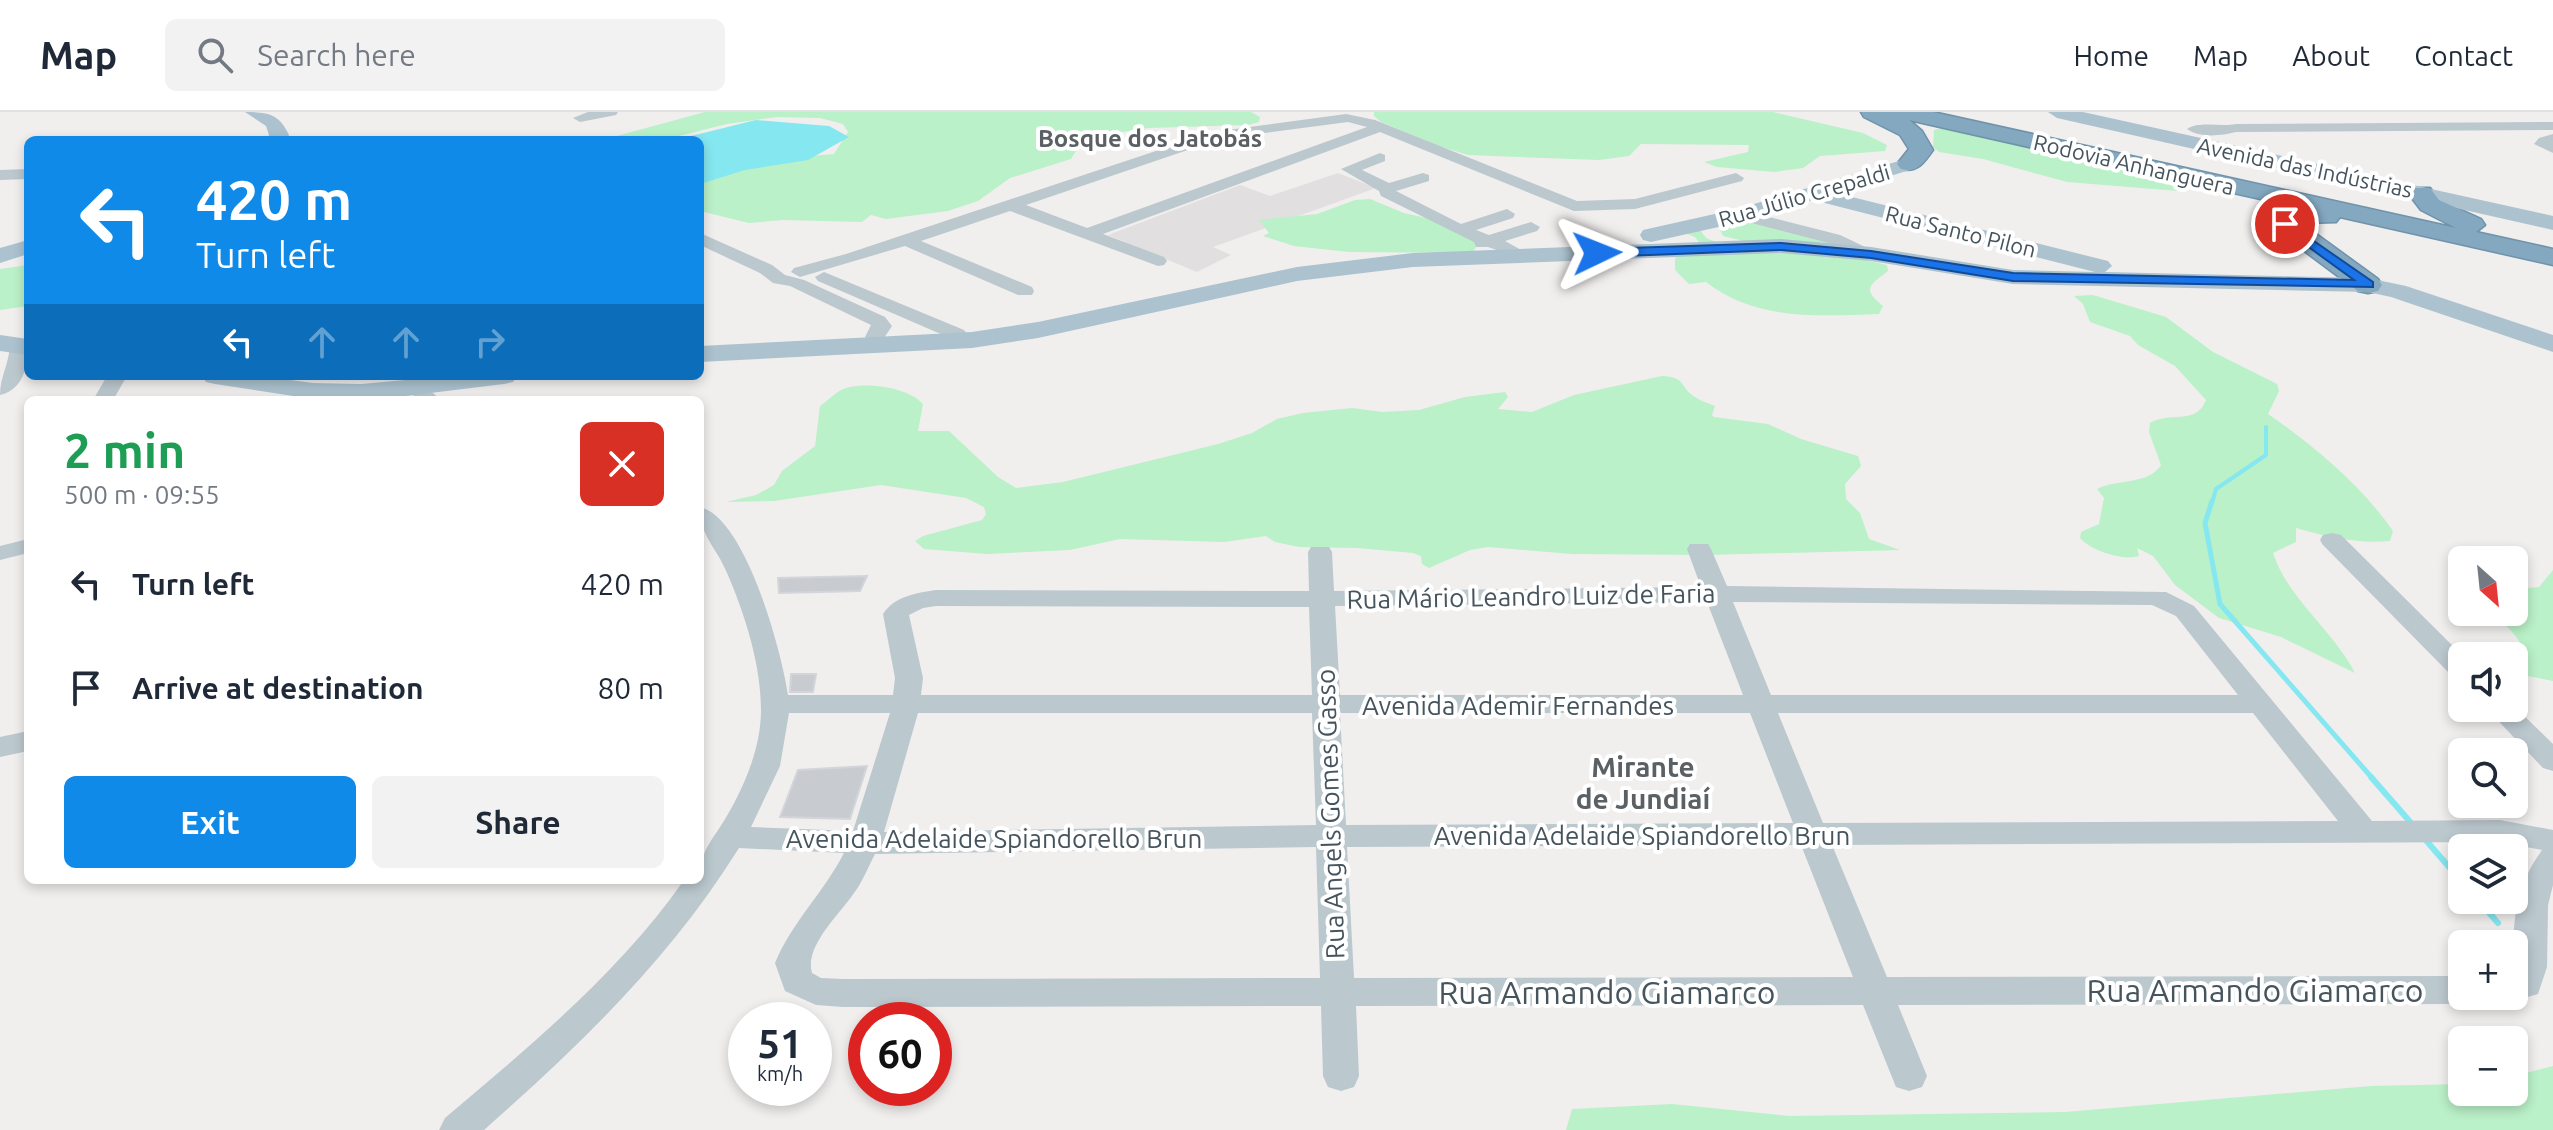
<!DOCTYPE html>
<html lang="en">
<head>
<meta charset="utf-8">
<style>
  body { margin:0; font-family:Ubuntu,sans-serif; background:#f2f2f3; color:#1f2937; height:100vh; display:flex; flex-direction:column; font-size:30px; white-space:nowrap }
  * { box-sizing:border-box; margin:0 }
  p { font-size:26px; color:#747a83 }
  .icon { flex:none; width:44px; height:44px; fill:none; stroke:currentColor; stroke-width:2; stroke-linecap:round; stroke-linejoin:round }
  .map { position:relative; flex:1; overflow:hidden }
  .panel { position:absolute; left:24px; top:284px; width:680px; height:488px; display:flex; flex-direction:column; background:#fff; border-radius:12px; box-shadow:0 4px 12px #0003 }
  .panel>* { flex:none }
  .guide { position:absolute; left:24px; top:24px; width:680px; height:244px; border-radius:12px; box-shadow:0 4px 12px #0003; background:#108ae9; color:#fff; overflow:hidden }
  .needle { width:52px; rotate:153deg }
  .buttons { position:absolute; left:2448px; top:434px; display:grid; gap:16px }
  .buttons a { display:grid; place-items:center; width:80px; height:80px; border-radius:12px; background:#fff; box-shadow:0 4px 12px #0003; font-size:40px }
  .speed { position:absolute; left:728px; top:890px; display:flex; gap:16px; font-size:40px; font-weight:700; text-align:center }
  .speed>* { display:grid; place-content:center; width:104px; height:104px; border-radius:50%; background:#fff; box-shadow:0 4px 12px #0003; line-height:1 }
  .speed small { font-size:20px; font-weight:400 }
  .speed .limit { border:12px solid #d22; background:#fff; color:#111 }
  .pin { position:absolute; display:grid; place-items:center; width:68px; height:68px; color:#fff; margin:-34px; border:4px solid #fff; border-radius:50%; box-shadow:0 2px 8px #0007 }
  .me { position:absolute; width:88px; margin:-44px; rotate:88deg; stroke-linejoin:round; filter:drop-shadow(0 0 6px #0008) }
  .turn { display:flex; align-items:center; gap:28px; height:168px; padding:0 40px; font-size:36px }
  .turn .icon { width:104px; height:104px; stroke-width:2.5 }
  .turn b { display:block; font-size:56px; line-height:68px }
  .lanes { display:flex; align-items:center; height:76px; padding:0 40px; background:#0003; justify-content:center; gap:40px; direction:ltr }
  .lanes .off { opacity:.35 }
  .round { display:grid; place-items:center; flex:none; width:84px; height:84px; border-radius:12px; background:#f2f2f3 }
  .summary { display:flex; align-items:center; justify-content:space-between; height:136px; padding:0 40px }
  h1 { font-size:48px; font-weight:600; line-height:60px; color:#1e9e55 }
  .action { display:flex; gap:16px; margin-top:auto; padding:16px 40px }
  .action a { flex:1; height:92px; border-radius:12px; background:#108ae9; color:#fff; font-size:32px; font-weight:600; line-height:92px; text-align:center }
  .action a+a { background:#f2f2f3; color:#1f2937 }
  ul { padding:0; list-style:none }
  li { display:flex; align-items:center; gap:24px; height:104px; padding:0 40px }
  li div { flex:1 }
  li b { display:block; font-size:30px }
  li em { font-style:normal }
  header { display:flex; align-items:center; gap:48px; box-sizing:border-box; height:112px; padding:0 40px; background:#fff; border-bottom:2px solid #e0e1e3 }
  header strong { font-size:38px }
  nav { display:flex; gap:44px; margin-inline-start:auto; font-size:28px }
  .search { width:560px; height:72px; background:#f2f2f3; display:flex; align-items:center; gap:20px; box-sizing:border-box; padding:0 28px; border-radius:12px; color:#747a83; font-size:30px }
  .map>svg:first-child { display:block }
  .education { fill:#e2dfe0 }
  .green { fill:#baf1c8 }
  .water { fill:#85e7f0 }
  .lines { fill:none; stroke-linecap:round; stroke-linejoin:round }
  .stream-far2 { stroke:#85e7f0; stroke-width:4 }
  .stream-far1 { stroke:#85e7f0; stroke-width:5 }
  .stream { stroke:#85e7f0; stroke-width:6 }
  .building { fill:#c8ccd1; stroke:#d2d5da; stroke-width:2 }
  .highway-casing { stroke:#6e93ab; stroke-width:3 }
  .minor { fill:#bbc8ce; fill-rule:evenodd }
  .major { fill:#acc2cf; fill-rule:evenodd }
  .highway { fill:#83a8c0; fill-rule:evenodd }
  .route { fill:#1a73e8; stroke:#114b97; stroke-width:2 }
  .labels { text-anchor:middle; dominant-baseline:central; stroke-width:8; stroke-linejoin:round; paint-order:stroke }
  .far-street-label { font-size:22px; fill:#45545d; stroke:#fff }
  .far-neighbourhood-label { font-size:24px; font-weight:bold; fill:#5a6063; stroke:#fff }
  .street-label { font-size:26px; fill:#45545d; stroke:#fff }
  .neighbourhood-label { font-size:28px; font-weight:bold; fill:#5a6063; stroke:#fff }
  .near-street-label { font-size:32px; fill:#45545d; stroke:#fff }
</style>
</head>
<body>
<header>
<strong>Map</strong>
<div class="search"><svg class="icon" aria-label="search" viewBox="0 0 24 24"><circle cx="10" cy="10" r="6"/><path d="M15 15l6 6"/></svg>Search here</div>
<nav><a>Home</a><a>Map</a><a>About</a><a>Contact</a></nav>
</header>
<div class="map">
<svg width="2553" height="1018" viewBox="0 0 2553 1018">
  <rect width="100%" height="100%" fill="#f1eeee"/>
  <polygon class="education" points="1338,61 1376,76 1213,135 1231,143 1197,160 1108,123 1240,73 1270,84"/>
  <g class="green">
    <polygon points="705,0 1251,0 1260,5 1259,10 1248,13 1149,16 1065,28 1077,37 1071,47 1010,66 978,89 948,99 886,107 871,103 862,110 783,108 749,111 700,99 700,64 773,47 834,42 848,20 843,12 820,6 777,5 727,12 663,28 602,28"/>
    <polygon points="1374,0 1773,0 1863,21 1887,33 1885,39 1820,44 1803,56 1774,60 1717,55 1704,50 1748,40 1749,33 1641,32 1629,44 1599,48 1468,43 1439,34 1381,10 1374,4"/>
    <polygon points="1941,16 2122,55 2179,76 2178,79 2067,70 1983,47 1939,40 1933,35 1934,18"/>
    <polygon points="1370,87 1404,101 1435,108 1475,129 1476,135 1472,141 1349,140 1294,134 1263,124 1269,121 1259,108 1317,102 1355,88"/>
    <polygon points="1744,109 1832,132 1748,130 1723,124 1720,118"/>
    <path d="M1700,118L1706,126L1721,132L1861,147L1887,153L1888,159C1870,173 1861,177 1883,194L1879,202C1819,204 1756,209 1706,170L1689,172L1675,158V146L1700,132L1695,125L1685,121Z"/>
    <polygon points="28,153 28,194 0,198 0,157"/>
    <path d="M2093,183L2166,205L2213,240L2277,272L2279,279L2268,302C2314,334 2361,373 2393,419L2390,429C2357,432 2328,425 2296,416V430L2273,441C2288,487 2333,518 2355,561L2281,525L2219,506L2175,473L2153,444L2137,436L2139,444C2124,449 2091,439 2080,426L2081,420L2099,412L2104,386L2097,377C2116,367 2149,373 2161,353L2149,320L2150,311C2169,299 2196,314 2206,288L2175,254L2138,233L2130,224L2090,210L2083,192L2074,184Z"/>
    <path d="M1662,264C1687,265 1679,275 1695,285C1701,289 1708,291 1715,294L1712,303L1714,305L1768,312L1801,327L1858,344L1861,354L1845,372L1846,387L1860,401L1869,427L1900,438L1707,443L1572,442L1488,435L1470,438L1429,456L1422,452L1421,444L1413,441L1357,436L1299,435L1275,430L1266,424L1224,430L1120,427L1070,438L987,442L924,437L915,429L923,424L982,408L986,402L984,395L966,386L881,373L774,389L726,390L756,383L774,373L782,359L815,334L820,294C827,289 834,282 841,278C861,268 909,275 923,292L918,319H949L998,365L1016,376L1063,370L1218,332L1252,321L1277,307L1303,301L1352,296L1382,300L1419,298L1465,285L1505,280L1508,285L1498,297L1532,300L1574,283Z"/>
    <path d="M2553,458V569L2528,564C2529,532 2513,520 2491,500H2514V477L2539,475Z"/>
    <polygon points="2553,954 2553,1018 1566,1018 1572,997 1672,992 1789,1004 2065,1000 2371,974 2462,972 2462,980 2514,980 2514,964"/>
  </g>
  <polygon class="water" points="756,8 829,14 849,25 808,48 745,58 700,72 700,28 675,28"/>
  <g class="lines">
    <polyline class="stream-far2" points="2212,391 2216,377 2266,343 2266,315"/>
    <polyline class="stream-far1" points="2212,389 2205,411 2220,492 2373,667"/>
    <g class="stream">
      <polyline points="2371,665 2412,712"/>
      <polyline points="2424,726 2462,770"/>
      <polyline points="2478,788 2498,811"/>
    </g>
  </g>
  <g class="building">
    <polygon points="867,464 860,479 779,481 778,466"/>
    <polygon points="791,562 816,562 813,580 790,580"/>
    <polygon points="867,654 850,707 780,705 798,658"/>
  </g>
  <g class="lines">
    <defs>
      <path id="highway" d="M1861,0H1933L2456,116L2421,98L2408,81L2412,76H2430L2439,88L2481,107L2485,113L2476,120L2553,137V153L2340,105L2336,110L2301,111L2378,167L2382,173L2378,179L2368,181L2358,179L2276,118L2271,108L2275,102L2296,95L1909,8L1922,19L1933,38C1924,51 1917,61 1901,57L1897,52L1909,37L1900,23L1864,5Z"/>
    </defs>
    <use href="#highway" class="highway-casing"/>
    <g class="minor">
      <polygon points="588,0 618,0 616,3 580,10 573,6"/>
      <path d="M1346,2L1375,8L1577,89L1635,87L1736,61L1744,66L1742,69L1635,97L1574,99L1380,20L1103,122L1164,145L1167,149L1164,153L1158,154L1010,99L921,129L1032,175L1034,179L1032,183H1018L905,134L800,165L791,160L794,156L846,142L1213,20ZM1348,10L1367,15L1087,116L1026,93L1220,27Z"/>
      <path d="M2553,10V18L2236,20C2221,24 2199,26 2187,17C2198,9 2221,15 2236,12Z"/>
      <polygon points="2553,22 2553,41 2534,32 2539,26"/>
      <polygon points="1380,41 1385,43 1385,49 1362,58 1389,71 1423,61 1429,63 1429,69 1396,79 1461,112 1507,97 1515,102 1513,106 1476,118 1489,123 1531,110 1540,115 1537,119 1505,129 1523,139 1520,143 1514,144 1488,135 1476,135 1474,130 1381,84 1379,79 1341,57"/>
      <polygon points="28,57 28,67 0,68 0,58"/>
      <polygon points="1742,98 1840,123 1880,142 1871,147 1828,131 1736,107 1734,103 1736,99"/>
      <polygon points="700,121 772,153 785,163 804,168 885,205 892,214 882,229 868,229 865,225 871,213 790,174 773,171 760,161 700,133"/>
      <polygon points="824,160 964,218 967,222 957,228 950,226 818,169 815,165"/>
      <path d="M20,227L28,230C28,252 25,277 0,283C0,265 9,252 10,233Z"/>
      <polygon points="107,264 127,264 113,288 93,288"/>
      <polygon points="418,272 425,274 441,288 418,288 408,278"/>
      <path d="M700,395C746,406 782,541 788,583H893L895,566L883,502C895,484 916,481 936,478L1309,479L1308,440L1311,435H1329L1332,440L1334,479L1701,475L1687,437L1690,432H1708L1711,437L1727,474L2166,480L2194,494L2372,709L2500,708L2553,718V773L2548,793L2547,855L2538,882C2524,886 2515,890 2502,884H2514C2514,828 2507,786 2542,738L2500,730L1832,733L1887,865L2462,864V884H2476L2462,892L1898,893L1927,964L1922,975L1909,979L1896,975L1863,893L1356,894L1359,964L1354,975L1341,979L1328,975L1323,964L1321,894L843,895L816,893L785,879L775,851C792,810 824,780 844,741L739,736C669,848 582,931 484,1018H439L445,1006C530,934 620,860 684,768H700C700,736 713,729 728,702C746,671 761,634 761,598C761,553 745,502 727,461C716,434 700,425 700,395ZM1707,490L1743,583H1340L1335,494ZM1733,490L2152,493L2176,504L2238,583H1771ZM936,494L1309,495L1312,583H921L923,566L909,503L923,496ZM789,601H890L853,719L751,715L780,654ZM918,601H1312L1316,713L884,720ZM1340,601H1750L1793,711L1346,713ZM1778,601H2253L2338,709L1823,711ZM1801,733L1853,865L1354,866L1347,735ZM1316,735L1320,866L843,867L821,866L812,861C804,834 840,802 854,781C863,769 868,755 875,742Z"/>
      <polygon points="2332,421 2341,423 2463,544 2462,567 2452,564 2323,433 2320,428 2323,423"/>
      <polygon points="28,427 28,441 0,448 0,434"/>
      <polygon points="2514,594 2553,632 2553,659 2543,656 2486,596"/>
      <polygon points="28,619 28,639 0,645 0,625"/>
    </g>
    <g class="major">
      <path d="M245,0C267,0 279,1 289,23L287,28H267L269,23L266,14Z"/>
      <polygon points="2048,0 2083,0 2553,104 2553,118 2057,6"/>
      <polygon points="1909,46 1916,48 1919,52 1916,56 1836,81 2108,149 2112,154 2105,160 2368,166 2406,174 2553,223 2553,240 2391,185 2368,180 2013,172 1871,149 1781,141 1413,155 1297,169 1038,226 972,236 700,250 700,234 972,220 1038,210 1297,155 1413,141 1781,127 1871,135 2013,158 2095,160 1813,88 1750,108 1651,130 1643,128 1640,123 1643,118 1737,97"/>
      <polygon points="28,128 28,142 0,151 0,136"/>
      <polygon points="0,223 28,227 28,243 0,239"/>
      <polygon points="202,264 260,264 313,271 361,272 449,264 517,264 513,270 504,272 373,288 313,287 215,272 206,270"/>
    </g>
    <use href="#highway" class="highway"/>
  </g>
  <polygon class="route" points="2285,109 2373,170 2373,175 2013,169 1871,146 1781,138 1597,145 1591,141 1597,137 1781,131 1871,139 2013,161 2354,168 2281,115 2281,110"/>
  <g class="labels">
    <g class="far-street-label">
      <text transform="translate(2134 52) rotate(13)">Rodovia Anhanguera</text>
      <text transform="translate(2305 55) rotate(12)">Avenida das Indústrias</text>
      <text transform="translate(1804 83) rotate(-16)">Rua Júlio Crepaldi</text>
      <text transform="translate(1961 119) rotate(14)">Rua Santo Pilon</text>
    </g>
    <g class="far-neighbourhood-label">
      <text x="1150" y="26">Bosque dos Jatobás</text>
    </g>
    <g class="street-label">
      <text transform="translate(1531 484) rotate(-1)">Rua Mário Leandro Luiz de Faria</text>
      <text x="1518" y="593">Avenida Ademir Fernandes</text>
      <text transform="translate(1330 702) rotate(-92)">Rua Angels Gomes Gasso</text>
      <text x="1642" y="723">Avenida Adelaide Spiandorello Brun</text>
      <text x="994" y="726">Avenida Adelaide Spiandorello Brun</text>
    </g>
    <g class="neighbourhood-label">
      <text x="1643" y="654">Mirante<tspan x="1643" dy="32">de Jundiaí</tspan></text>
    </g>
    <g class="near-street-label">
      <text x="2255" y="878">Rua Armando Giamarco</text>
      <text x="1607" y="880">Rua Armando Giamarco</text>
    </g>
  </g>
</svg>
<div class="buttons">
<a><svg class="needle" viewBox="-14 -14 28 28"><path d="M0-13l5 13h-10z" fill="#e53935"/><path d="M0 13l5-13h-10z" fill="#747a83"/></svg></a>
<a><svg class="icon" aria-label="sound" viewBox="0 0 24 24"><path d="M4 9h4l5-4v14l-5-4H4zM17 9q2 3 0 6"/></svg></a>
<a><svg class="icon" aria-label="search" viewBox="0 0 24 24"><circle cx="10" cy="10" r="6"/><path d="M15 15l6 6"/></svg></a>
<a><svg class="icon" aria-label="layers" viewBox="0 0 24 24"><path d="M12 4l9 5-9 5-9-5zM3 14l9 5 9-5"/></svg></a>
<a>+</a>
<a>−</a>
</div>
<div class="speed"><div>51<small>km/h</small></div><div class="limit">60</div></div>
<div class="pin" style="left:2285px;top:112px;background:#d93025"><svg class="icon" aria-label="arrive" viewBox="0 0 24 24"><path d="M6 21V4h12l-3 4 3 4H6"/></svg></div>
<svg class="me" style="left:1597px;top:141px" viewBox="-20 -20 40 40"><path d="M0-17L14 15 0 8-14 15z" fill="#1a73e8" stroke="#fff" stroke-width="4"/></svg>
<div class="guide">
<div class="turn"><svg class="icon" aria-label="left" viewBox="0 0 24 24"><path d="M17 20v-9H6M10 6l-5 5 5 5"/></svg><div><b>420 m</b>Turn left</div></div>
<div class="lanes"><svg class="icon" aria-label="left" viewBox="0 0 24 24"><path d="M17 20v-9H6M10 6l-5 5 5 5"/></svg><svg class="icon off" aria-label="ahead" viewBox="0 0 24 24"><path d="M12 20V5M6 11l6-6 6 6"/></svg><svg class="icon off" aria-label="ahead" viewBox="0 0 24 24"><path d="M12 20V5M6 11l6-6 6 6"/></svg><svg class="icon off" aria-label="right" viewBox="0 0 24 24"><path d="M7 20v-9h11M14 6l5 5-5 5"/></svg></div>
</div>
<section class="panel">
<div class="summary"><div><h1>2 min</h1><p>500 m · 09:55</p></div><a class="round" style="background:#d93025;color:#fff"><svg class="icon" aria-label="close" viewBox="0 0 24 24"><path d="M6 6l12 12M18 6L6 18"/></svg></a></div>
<ul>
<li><svg class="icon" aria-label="left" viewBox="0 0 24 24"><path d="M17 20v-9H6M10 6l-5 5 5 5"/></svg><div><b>Turn left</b></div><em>420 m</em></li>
<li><svg class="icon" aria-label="arrive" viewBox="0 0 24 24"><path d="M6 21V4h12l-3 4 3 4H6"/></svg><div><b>Arrive at destination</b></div><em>80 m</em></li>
</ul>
<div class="action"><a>Exit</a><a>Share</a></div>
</section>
</div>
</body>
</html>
